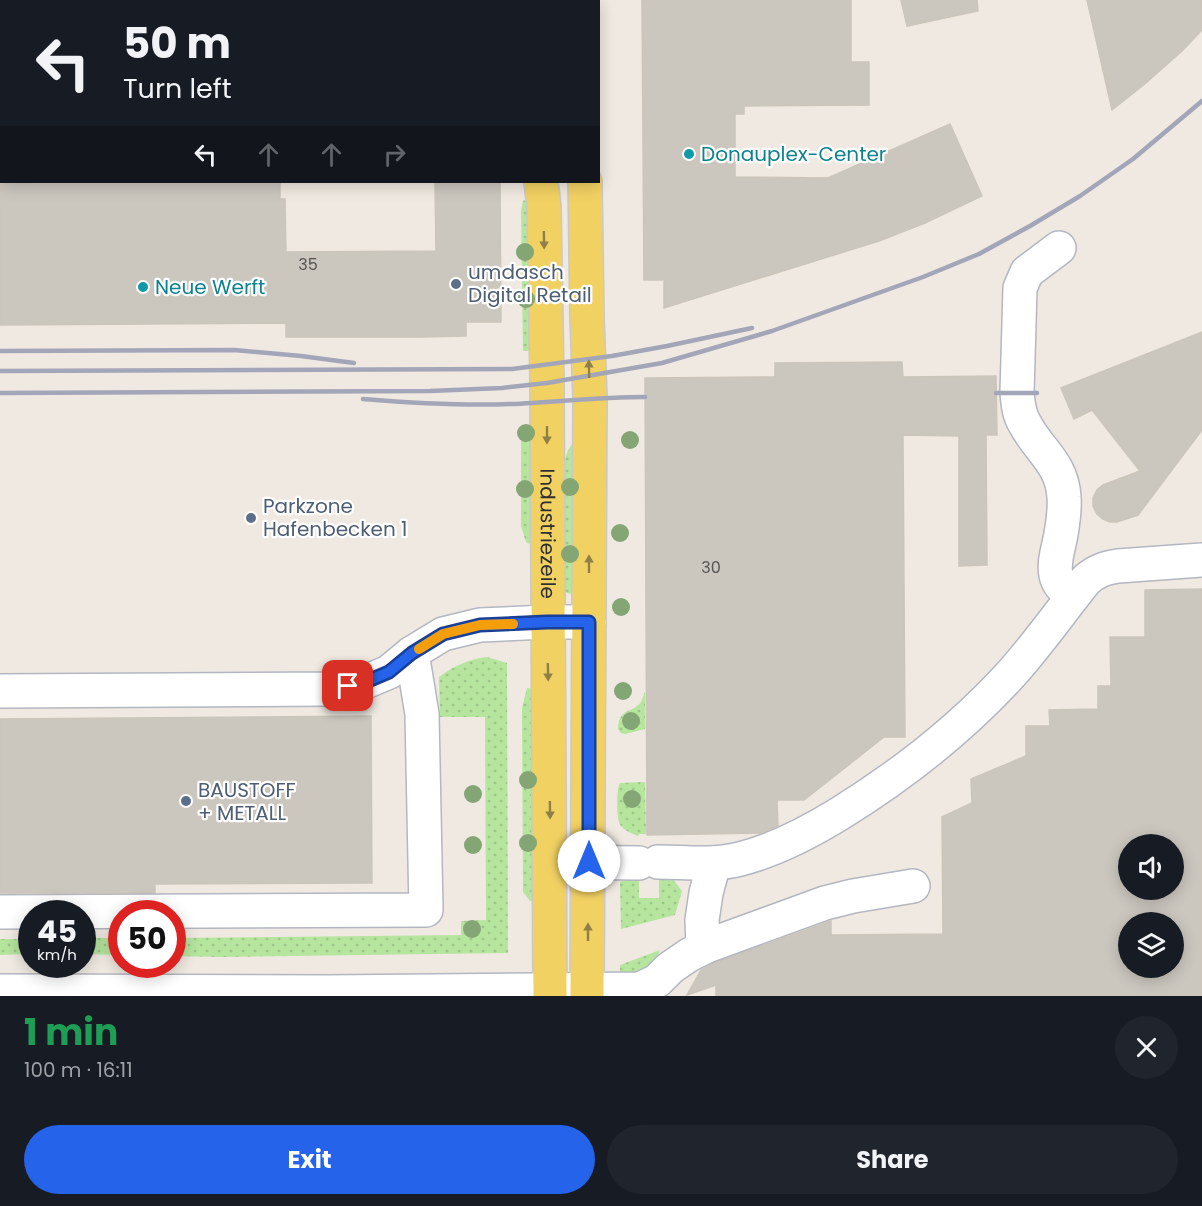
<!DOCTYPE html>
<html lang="en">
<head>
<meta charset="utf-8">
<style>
  body { margin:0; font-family:Poppins,sans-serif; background:#20242c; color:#f1f3f6; height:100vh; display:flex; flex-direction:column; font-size:22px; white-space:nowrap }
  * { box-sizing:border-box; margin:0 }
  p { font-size:20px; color:#9ea1a6 }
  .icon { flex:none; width:33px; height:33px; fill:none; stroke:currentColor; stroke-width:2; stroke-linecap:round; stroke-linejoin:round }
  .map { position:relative; height:996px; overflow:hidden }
  .panel { display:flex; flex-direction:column; background:#171b24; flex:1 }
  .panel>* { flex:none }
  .banner { position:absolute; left:0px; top:0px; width:600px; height:183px; box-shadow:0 3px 15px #0003; background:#171b24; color:#f1f3f6; overflow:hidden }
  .controls { position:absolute; left:1118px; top:834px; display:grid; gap:12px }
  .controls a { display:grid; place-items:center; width:66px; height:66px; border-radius:50%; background:#171b24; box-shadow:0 3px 15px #0003; font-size:30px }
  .speed { position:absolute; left:18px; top:900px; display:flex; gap:12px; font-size:30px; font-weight:700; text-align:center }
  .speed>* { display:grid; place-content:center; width:78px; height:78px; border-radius:50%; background:#171b24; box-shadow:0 3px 15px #0003; line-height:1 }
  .speed small { font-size:15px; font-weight:400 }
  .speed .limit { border:9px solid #d22; background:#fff; color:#111 }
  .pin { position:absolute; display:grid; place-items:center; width:51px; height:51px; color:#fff; margin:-26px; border-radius:12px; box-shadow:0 3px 9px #0006 }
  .me { position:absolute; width:66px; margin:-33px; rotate:0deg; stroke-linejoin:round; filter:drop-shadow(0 0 4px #0008) }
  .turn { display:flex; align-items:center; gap:21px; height:126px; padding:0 24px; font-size:27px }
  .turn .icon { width:78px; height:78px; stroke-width:2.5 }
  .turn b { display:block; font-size:42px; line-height:51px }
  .lanes { display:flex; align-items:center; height:57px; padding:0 24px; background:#0003; justify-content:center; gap:30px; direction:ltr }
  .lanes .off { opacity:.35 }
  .round { display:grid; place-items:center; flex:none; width:63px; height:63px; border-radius:32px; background:#20242c }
  .summary { display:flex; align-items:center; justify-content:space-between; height:102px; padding:0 24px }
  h1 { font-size:36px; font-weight:700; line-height:45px; color:#1e9e55 }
  .cta { display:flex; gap:12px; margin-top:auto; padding:12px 24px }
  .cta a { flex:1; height:69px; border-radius:36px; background:#2563eb; color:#fff; font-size:24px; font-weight:700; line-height:69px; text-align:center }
  .cta a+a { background:#20242c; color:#f1f3f6 }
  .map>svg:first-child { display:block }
  .grass { fill:url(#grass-dots) }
  .building { fill:#cbc7bf; stroke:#cbc5ba; stroke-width:1.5; fill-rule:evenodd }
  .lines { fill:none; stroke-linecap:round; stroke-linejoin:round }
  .minor-casing { stroke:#b4b7c1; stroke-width:36 }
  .major-casing { stroke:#c9c9c9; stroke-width:36 }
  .minor { stroke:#fff; stroke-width:33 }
  .major { stroke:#f2d163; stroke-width:33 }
  .rail { stroke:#a3a6b8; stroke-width:4.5 }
  .tree { fill:#84a574 }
  .oneway { fill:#908048 }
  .route-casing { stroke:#184099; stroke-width:15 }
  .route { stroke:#2563eb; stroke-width:10 }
  .slow { stroke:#f59e0b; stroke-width:10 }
  .culture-dot { fill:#0f9aa8; stroke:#fff; stroke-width:2 }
  .service-dot { fill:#5c6f8a; stroke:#fff; stroke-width:2 }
  .labels { text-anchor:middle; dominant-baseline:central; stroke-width:4.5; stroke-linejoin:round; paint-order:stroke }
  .number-label { font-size:16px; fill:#555452 }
  .culture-label { font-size:20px; fill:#0d838f; stroke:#fff; text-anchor:start }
  .service-label { font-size:20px; fill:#4e5e75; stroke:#fff; text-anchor:start }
  .street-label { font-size:20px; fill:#2e2e2e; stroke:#fff }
</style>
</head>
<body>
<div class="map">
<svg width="1202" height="996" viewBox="0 0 1202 996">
  <defs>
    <pattern id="grass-dots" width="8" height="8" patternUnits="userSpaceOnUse" patternTransform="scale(1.5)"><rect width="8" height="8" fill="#b6e59e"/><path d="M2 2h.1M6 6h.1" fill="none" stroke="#9dc588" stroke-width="1.8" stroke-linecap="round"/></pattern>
  </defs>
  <rect width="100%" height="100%" fill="#efe9e1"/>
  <g class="grass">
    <polygon points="523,200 526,201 529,212 530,351 523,351 521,211"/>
    <polygon points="521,425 531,426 532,540 529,544 526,542 521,526"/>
    <polygon points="572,444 575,445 575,592 569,594 567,593 564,588 564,462 568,450"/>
    <path d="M487,657L507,663L508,953L222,957L173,956V938L461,935V921L486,920L485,717H440L439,677C454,666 469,659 487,657Z"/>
    <polygon points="527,688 535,689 533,900 530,901 523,892 522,708"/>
    <path d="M645,692V729L625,734L621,733L618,729C619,707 632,714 641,702C642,700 644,694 645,692Z"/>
    <path d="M645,782L646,834H639L638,836C633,834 625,831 621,826C616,820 616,790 620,783Z"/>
    <polygon points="639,879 639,898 659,898 659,880 673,879 682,891 675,915 621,929 620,882 626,880"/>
    <polygon points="83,938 121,938 121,955 83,954"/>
    <polygon points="0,939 31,939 31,954 0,955"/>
    <polygon points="660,950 655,964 649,973 620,976 620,965"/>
  </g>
  <g class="building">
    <polygon points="642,0 851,0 851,62 869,62 869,105 744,106 744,114 735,114 735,177 828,178 950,124 982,196 925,223 879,241 664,308 664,280 644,280"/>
    <polygon points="901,0 977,0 978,11 907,26"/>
    <polygon points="1087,0 1202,0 1202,30 1183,50 1146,83 1112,110"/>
    <polygon points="280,182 280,199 285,199 286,252 436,251 435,182 500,182 501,322 466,322 466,336 421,337 286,337 286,323 0,325 0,183"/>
    <polygon points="1202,332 1202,430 1138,515 1117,522 1110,522 1103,519 1097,514 1093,506 1093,498 1097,490 1103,485 1140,471 1092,410 1074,419 1061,388"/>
    <polygon points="902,362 903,377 996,376 997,435 986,435 987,565 959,566 959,436 903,435 905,737 884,737 804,800 777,800 778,826 760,833 647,835 645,378 775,377 775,363"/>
    <path d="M1202,589V996H716V985L687,995L701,970L714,963L831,921V935L943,934L942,817L972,803L971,779L1026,756V726H1050L1049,710L1098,709V686H1111L1110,637H1145V590ZM1128,844H1173V890H1128ZM1128,922H1173V968H1128Z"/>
    <polygon points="371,716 372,883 155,884 155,893 0,893 0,719"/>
  </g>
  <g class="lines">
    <defs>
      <g id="minor">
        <path d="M1059,248L1027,272L1020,288L1017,393C1018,404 1019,415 1025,424C1039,451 1062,463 1064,497C1065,509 1063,522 1061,534C1059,547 1053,562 1056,575C1058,585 1065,591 1073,596"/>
        <polyline points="0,691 332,689 363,683 389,672 412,653 443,634 480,625 547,622 589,622"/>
        <polyline points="550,862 639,863"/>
        <path d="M658,862C685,862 714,866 740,859C776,850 808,833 839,814C902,775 962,728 1012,673C1038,644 1061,611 1086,580C1096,571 1105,568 1118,566L1202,560"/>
        <polyline points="0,912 426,910 422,714 412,653"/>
        <polyline points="703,948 702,920 706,893 714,863"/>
        <polyline points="0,991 328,992 640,989 657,981 670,968 689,955 707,946 825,903 853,896 913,886"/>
      </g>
      <g id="major">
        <polyline points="528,2 528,0"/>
        <polyline points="581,2 581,0"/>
        <path id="s1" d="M541,182L544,206L547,383L550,996"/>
        <polyline points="585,182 587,318 590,399 587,996"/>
      </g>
    </defs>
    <use href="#minor" class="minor-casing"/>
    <use href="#major" class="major-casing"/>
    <use href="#minor" class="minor"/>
    <use href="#major" class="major"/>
    <g class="rail">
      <polyline points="0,351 234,350 301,356 354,363"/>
      <polyline points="0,371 512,369 612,356 667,346 752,328"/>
      <polyline points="0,393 430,391 502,388 547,383 662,363 772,331 923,277 979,254 1030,226 1080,196 1133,159 1202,101"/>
      <polyline points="996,393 1037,393"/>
      <path d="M363,399C412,403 461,406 511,404C556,402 599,397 645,397"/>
    </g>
  </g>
  <g class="tree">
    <circle cx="525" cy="252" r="9"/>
    <circle cx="526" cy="299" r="9"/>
    <circle cx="526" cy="433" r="9"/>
    <circle cx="630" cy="440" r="9"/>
    <circle cx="570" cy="487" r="9"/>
    <circle cx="525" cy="489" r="9"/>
    <circle cx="620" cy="533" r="9"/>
    <circle cx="570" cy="554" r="9"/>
    <circle cx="621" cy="607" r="9"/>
    <circle cx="623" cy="691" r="9"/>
    <circle cx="631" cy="721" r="9"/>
    <circle cx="528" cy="780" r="9"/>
    <circle cx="473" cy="794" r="9"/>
    <circle cx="632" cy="799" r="9"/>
    <circle cx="528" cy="843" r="9"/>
    <circle cx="473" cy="845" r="9"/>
    <circle cx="472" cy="929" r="9"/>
  </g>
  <defs><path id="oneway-solid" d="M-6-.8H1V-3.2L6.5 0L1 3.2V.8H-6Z" transform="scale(1.5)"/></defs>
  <g class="oneway">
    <use href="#oneway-solid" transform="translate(544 240) rotate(89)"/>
    <use href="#oneway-solid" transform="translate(589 369) rotate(-91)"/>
    <use href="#oneway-solid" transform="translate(547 435) rotate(90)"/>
    <use href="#oneway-solid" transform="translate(589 564) rotate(-90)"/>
    <use href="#oneway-solid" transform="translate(548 672) rotate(89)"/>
    <use href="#oneway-solid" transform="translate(550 810) rotate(89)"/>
    <use href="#oneway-solid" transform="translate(588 932) rotate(-90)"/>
  </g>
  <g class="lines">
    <defs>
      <polyline id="route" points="348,686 363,683 389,672 412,653 443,634 480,625 547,622 589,622 589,861"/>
    </defs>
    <use href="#route" class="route-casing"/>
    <use href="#route" class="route"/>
    <polyline class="slow" points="419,649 443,634 480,625 513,624"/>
  </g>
  <g class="culture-dot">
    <circle cx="689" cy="154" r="6"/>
    <circle cx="143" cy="287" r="6"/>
  </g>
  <g class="service-dot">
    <circle cx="456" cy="284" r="6"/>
    <circle cx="251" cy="518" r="6"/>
    <circle cx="186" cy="801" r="6"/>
  </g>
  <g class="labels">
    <g class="number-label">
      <text x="308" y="264">35</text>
      <text x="711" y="567">30</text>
    </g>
    <g class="culture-label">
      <text x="701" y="154">Donauplex-Center</text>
      <text x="155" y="287">Neue Werft</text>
    </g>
    <g class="service-label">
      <text x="468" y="272">umdasch<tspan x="468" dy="23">Digital Retail</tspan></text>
      <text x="263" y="506">Parkzone<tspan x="263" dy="23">Hafenbecken 1</tspan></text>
      <text x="198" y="790">BAUSTOFF<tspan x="198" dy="23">+ METALL</tspan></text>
    </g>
    <g class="street-label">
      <text stroke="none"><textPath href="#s1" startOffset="352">Industriezeile</textPath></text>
    </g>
  </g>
</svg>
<div class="controls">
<a><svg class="icon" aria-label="sound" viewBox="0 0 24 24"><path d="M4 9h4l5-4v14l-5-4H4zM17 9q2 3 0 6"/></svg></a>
<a><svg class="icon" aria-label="layers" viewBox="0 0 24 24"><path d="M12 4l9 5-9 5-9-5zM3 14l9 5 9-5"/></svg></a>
</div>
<div class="speed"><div>45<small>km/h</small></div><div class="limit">50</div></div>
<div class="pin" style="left:348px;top:686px;background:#d93025"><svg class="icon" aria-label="arrive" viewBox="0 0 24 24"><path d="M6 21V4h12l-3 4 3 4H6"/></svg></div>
<svg class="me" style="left:589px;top:861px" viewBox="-20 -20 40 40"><circle r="19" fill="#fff"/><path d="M0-13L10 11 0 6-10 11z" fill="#2563eb"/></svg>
<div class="banner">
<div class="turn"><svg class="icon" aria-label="left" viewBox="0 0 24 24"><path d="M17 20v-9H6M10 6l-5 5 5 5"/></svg><div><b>50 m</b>Turn left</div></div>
<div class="lanes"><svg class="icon" aria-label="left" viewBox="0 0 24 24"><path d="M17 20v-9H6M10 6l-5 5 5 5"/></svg><svg class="icon off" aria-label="ahead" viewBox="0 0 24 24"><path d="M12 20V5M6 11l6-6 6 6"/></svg><svg class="icon off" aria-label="ahead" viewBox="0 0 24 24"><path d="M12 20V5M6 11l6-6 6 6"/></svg><svg class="icon off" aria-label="right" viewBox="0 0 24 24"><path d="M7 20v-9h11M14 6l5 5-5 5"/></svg></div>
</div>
</div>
<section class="panel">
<div class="summary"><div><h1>1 min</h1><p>100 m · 16:11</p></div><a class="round"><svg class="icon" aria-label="close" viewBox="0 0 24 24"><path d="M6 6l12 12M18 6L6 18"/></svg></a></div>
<div class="cta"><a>Exit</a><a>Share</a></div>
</section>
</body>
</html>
